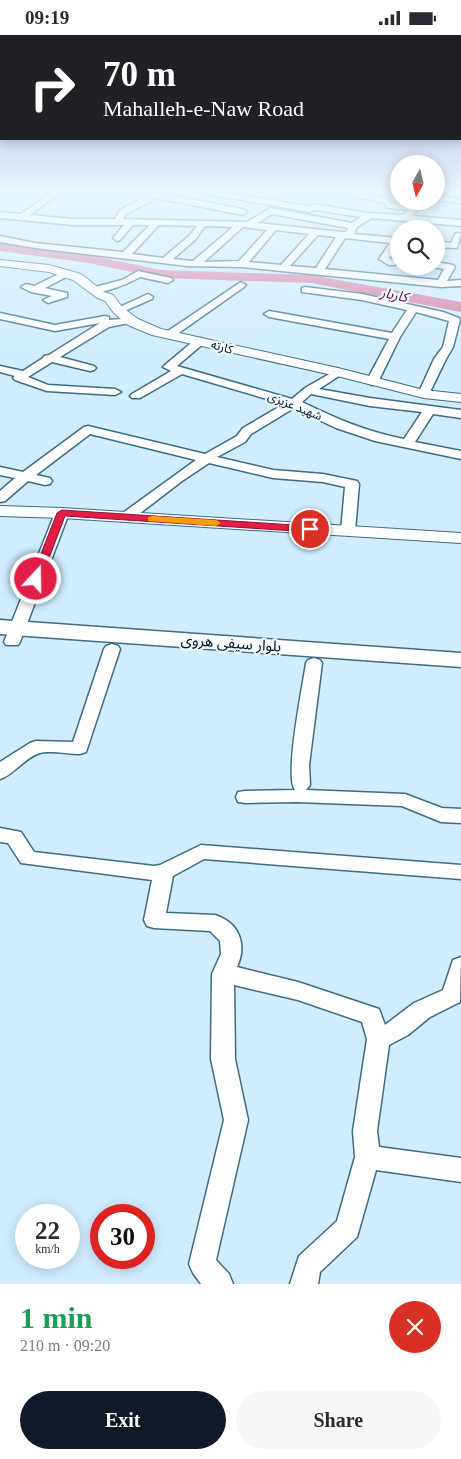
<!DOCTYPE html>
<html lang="en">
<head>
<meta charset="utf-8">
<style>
  body { margin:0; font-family:"Times New Roman","Noto Sans Arabic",serif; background:#f7f7f7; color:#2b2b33; height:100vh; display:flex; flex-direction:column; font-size:19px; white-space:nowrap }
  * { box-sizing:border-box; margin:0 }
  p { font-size:16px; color:#7c7c81 }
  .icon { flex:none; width:28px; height:28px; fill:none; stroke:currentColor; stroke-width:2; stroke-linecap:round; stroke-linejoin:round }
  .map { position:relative; height:1249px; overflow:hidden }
  .side { display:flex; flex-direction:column; background:#fff; flex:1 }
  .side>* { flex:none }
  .hud { position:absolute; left:0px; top:0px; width:461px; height:105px; box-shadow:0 2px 12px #0003; background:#202124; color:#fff; overflow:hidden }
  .needle { width:32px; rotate:188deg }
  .tools { position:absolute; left:390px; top:120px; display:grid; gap:10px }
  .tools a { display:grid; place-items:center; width:55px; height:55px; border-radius:50%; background:#fff; box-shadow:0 2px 12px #0003; font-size:25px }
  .speed { position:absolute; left:15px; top:1169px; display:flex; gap:10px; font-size:25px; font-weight:700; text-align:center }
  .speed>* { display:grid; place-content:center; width:65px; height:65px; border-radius:50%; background:#fff; box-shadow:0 2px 12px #0003; line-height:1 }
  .speed small { font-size:12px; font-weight:400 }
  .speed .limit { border:8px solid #d22; background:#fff; color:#111 }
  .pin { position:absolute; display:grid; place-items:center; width:42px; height:42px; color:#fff; margin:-21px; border:2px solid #fff; border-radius:50%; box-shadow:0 1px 5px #0007 }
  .me { position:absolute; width:55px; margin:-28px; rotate:21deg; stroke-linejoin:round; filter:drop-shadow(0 0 4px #0008) }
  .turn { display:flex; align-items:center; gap:18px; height:105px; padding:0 20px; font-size:22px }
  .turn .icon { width:65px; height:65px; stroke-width:2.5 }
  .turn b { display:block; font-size:35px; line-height:42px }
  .round { display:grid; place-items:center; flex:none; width:52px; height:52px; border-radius:26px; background:#f7f7f7 }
  .head { display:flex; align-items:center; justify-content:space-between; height:85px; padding:0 20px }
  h1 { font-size:30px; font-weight:800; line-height:38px; color:#1e9e55 }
  .button { display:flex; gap:10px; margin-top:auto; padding:10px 20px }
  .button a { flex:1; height:58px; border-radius:30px; background:#111827; color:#fff; font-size:20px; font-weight:800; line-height:58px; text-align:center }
  .button a+a { background:#f7f7f7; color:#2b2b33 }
  .status { display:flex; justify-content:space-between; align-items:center; height:35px; padding:0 25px; background:#fff; direction:ltr }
  .status svg { height:14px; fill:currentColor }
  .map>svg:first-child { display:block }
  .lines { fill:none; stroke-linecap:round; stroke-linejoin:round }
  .river { fill:#d880a5; fill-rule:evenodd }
  .minor-casing { stroke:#3d6c86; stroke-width:3 }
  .tertiary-casing { stroke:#3d6c86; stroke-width:2 }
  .secondary-casing { stroke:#3d6c86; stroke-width:3 }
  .minor { fill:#fff; fill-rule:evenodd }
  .tertiary { fill:#fff; fill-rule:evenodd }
  .secondary { fill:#fff; fill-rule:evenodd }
  .route { fill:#e11d48; stroke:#92132f }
  .slow { fill:#f59e0b }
  .labels { text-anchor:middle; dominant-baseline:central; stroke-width:4.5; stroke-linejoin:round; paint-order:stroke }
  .far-street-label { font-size:12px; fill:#02121c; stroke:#edf7fd }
  .far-water-label { font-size:14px; font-style:italic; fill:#60123b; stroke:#edf7fd }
  .street-label { font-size:15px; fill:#02121c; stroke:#edf7fd }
</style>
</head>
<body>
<div class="status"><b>09:19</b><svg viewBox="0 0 49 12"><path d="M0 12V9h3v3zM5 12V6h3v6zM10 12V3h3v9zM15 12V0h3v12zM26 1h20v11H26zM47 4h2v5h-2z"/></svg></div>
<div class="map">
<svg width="461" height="1249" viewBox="0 0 461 1249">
  <rect width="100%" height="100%" fill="#cfedff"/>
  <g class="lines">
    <polygon class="river" points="0,208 89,220 161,235 311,240 461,267 461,277 311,248 161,243 89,228 0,216"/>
    <defs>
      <g id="minor">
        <path d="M43,157H58L59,159L30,180L73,184H115L120,175L148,161L133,157L157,158L243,174L247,177L243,180L157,163L126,179L123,184L247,187L271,173L352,188L361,182L315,175L309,177L196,157H218L308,171L314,169L367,178L404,180L408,175L389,173L386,172V168L329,157H350L386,164H389V168L417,171L418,173L413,181L461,185V191L372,183L357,192L354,199L399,203V209L389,223L395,226V230H389L379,224L390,208L345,203L325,234L438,245L444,234L433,232L436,231V227L453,230L455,232L447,246L461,245V251L441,252L242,232L187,231L35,213L0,207V201L35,208L123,217L150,190H133L120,205L117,206L113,203L124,190H73L0,183V177L21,179L48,160ZM272,179L348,193L346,197H342L258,188ZM159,190L197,191L190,200L163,223L132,219ZM205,191L233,192L193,226L173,224L196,204ZM243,192L267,195L239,226L204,227ZM276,195L309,199L281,230L249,227ZM318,200L336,202L316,233L290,231Z"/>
        <polygon points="436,161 461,164 461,168 436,165"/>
        <polygon points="458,198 461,199 457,213 436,212 436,206 451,208 455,199"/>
        <polygon points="65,236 68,237 68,241 45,253 67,258 67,262 48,268 43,265 52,261 31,257 21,252 26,249 34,251"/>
        <path d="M138,236L171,243L173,245L168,248L140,242C128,249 104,259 91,257L89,255L91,253L122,245Z"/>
        <polygon points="241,247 246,250 244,252 173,302 165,302 164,300 165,298"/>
        <polygon points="305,252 362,259 443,277 459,283 460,285 453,312 446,324 428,361 424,362 418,359 434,324 443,312 449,286 416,277 400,302 378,347 372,350 366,347 389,304 269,282 264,279 269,276 392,298 407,275 362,265 302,257 302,253"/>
        <polygon points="148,259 153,262 152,264 122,277 118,278 113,275"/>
        <polygon points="0,278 55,290 105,281 109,282 109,285 134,283 135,285 134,287 109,292 60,322 94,331 96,333 94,335 90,336 52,327 28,342 48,350 115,354 121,357 115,360 47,356 15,345 13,343 15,341 0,337 0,331 23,336 43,323 44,321 49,320 100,288 55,296 0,284"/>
        <path d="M200,303L204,304L205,306L204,308L177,331L292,364L305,353L338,334L344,337L342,339L319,354L370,363L461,375V383L433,379L415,407L461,416V424L375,406L336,393L294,373L251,399L245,407L217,422L273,435L323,439L357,446L359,449L355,496L353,499L348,500L341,496L345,452L323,447L273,443L209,428L182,446L130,486H120L118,483L120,480L196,425L90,399L36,440L50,443L52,446L50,449L45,450L28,446L5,466L0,467V456L15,443L0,440V432L23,437L84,392L88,391L205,419L237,401L243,393L284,369L182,339L140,363H132L130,361L132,359L171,336L163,332L165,330L196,304ZM311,359L370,371L422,377L404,404C367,397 335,383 302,367Z"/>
        <polygon points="62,474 69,478 20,607 18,610 6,610 4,607 55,478"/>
        <path d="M112,609L118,611L120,614L86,717L80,719C69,719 49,715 40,718C25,722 14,740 0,744V727L30,708L36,706L73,707L104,614L106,611Z"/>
        <path d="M314,623L320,625L322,628L309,730L310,750L306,755L405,759L442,773L461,774V788L441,787L402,771L297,767L245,768L238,767L236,762L238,757L245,756L295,755C284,741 303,650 306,628L308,625Z"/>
        <path d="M0,793L21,797L34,817L154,831L160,830L201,810L461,830V844L204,824L173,841L166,878L215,880C240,888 247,910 237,932L298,947L379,974L385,990L414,968L443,955L453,925L461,922L460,967L430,982L408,1000L389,1010L377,1096L379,1112L461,1123V1147L376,1135L357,1202L320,1237L318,1249H290L299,1221L337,1186L355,1122L353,1096L367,1004L362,987L298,965L234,950L235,1024L248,1085L216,1225L229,1239L233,1249H201L193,1238L189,1229L224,1085L211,1024L212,939L221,919L220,906L210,896L154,893L147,891L144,885L152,845L21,828L8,808L0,807Z"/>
      </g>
      <g id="tertiary">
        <polygon points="0,225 49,230 81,239 104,257 113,260 122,272 138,284 161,294 338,333 424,355 461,359 461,367 424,363 337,341 152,300 128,290 114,278 105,266 96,262 73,245 49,237 0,231"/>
        <polygon points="0,471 62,473 461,498 461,508 62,483 0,481"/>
      </g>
      <polygon id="secondary" points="0,585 461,618 461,632 0,599"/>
    </defs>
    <use href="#minor" class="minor-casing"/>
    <use href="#tertiary" class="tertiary-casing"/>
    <use href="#secondary" class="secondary-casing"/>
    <use href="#minor" class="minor"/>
    <use href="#tertiary" class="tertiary"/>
    <use href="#secondary" class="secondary"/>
  </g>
  <linearGradient id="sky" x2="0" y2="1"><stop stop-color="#a19fcd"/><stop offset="0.47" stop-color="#e9f7ff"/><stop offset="1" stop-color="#e9f7ff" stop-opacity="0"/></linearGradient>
  <rect width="461" height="332" fill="url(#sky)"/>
  <polygon class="route" points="62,475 310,491 315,494 310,497 65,481 41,544 39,546 32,546 31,544 57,478"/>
  <polygon class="slow" points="152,481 216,485 221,488 216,491 148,486 148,482"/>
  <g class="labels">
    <g class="far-street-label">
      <text transform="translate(222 312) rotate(16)">کارته</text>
      <text transform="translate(295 371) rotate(22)">شهید عزیزی</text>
    </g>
    <g class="far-water-label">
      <text transform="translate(394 260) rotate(11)">کاربار</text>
    </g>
    <g class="street-label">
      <text transform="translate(231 608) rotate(4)">بلوار سیفی هروی</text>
    </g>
  </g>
</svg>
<div class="tools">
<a><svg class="needle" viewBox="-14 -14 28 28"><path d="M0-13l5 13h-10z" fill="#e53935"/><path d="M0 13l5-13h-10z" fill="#7c7c81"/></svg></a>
<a><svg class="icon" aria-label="search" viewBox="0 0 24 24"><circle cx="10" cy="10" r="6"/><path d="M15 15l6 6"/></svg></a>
</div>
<div class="speed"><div>22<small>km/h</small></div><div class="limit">30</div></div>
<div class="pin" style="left:310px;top:494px;background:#d93025"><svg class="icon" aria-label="arrive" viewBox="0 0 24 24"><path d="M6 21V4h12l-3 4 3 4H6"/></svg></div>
<svg class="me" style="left:36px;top:544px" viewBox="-20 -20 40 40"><circle r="17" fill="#e11d48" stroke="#fff" stroke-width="3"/><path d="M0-11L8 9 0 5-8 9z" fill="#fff"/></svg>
<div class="hud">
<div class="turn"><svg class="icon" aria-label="right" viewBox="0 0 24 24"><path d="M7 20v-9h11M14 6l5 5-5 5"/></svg><div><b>70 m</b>Mahalleh-e-Naw Road</div></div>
</div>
</div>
<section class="side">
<div class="head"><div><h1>1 min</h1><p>210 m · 09:20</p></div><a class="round" style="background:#d93025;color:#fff"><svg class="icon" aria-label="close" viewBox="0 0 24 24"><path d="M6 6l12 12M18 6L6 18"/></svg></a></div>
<div class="button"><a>Exit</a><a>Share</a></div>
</section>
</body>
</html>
